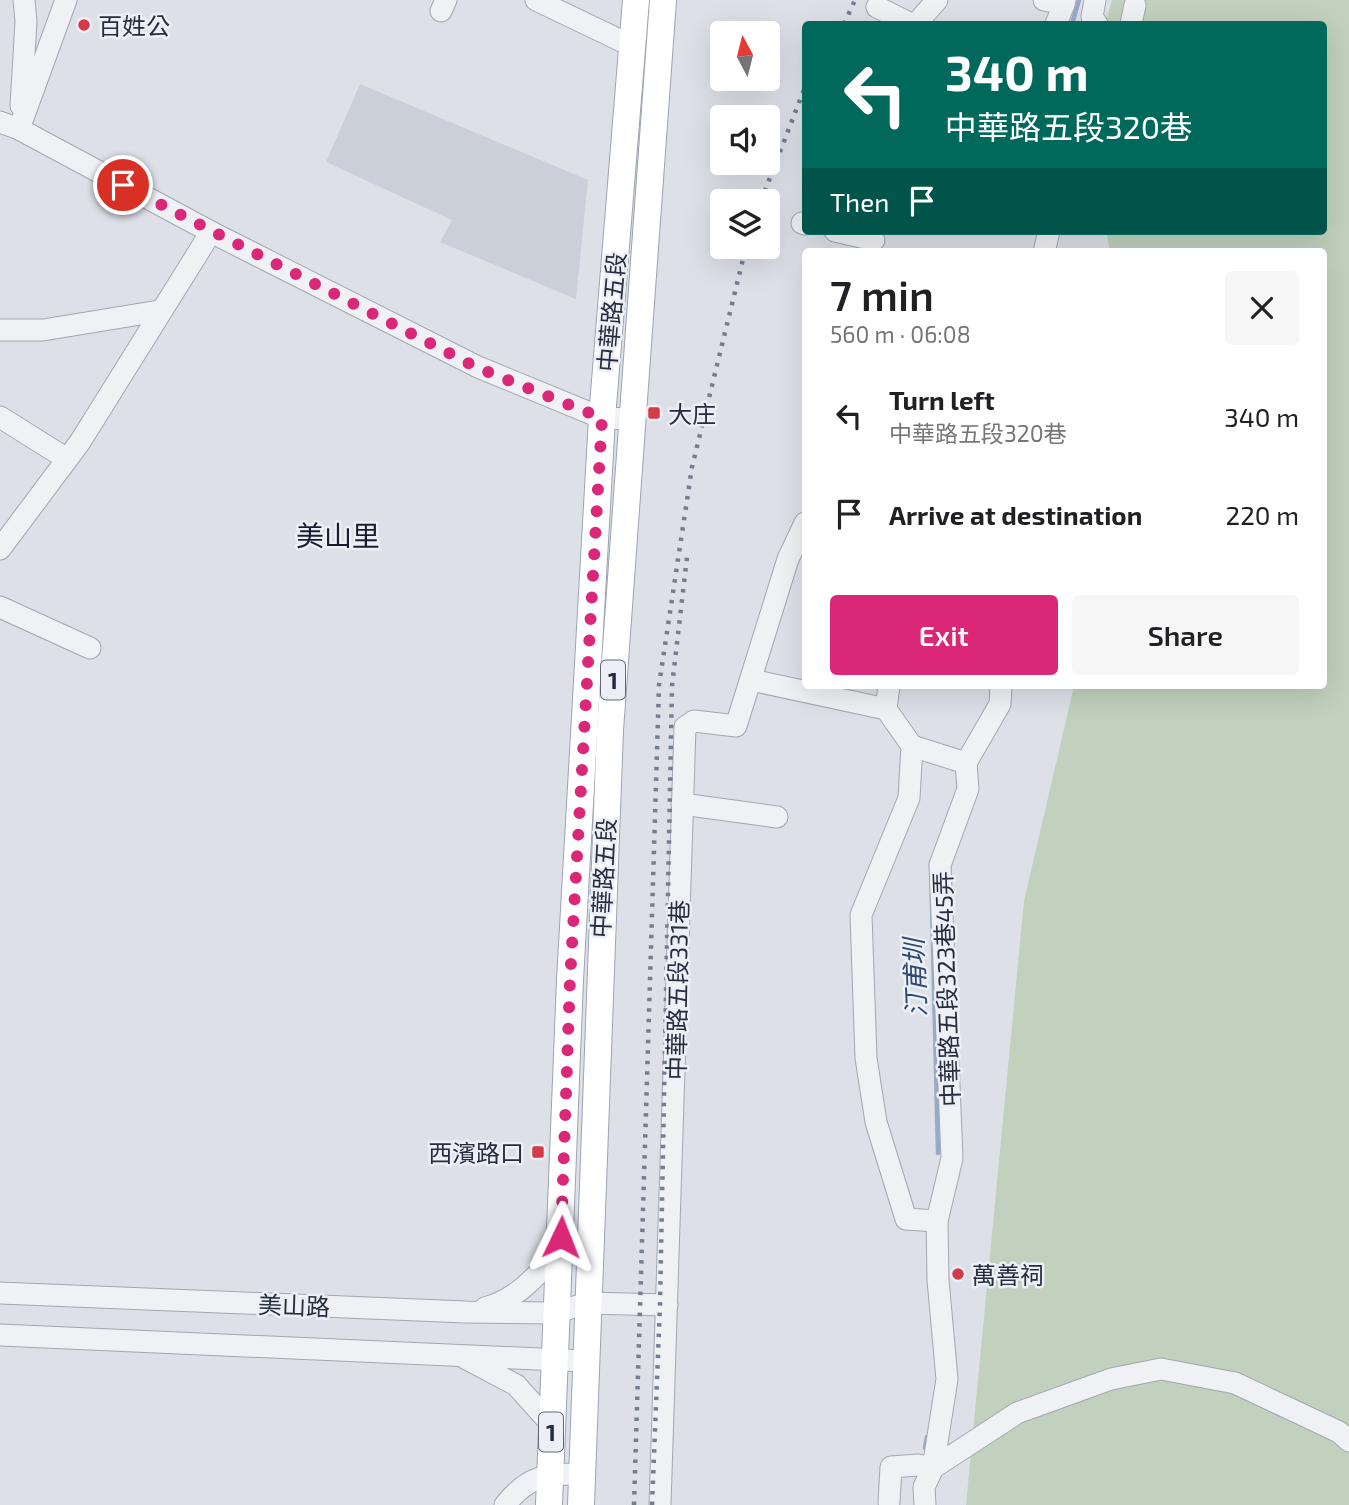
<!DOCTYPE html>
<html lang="en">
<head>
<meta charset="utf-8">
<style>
  body { margin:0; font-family:"Exo 2","Noto Sans TC",sans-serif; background:#f6f6f6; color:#202124; height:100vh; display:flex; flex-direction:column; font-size:26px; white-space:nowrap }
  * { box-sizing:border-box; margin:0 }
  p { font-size:23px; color:#757577 }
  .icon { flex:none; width:38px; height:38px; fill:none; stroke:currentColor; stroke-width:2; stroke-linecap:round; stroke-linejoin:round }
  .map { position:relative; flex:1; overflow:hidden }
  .sheet { position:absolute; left:802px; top:248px; width:525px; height:441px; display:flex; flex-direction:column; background:#fff; border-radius:7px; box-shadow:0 7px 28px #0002 }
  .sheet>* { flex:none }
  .top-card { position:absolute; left:802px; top:21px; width:525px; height:214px; border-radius:7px; box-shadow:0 7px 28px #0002; background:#00695c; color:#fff; overflow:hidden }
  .needle { width:46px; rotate:353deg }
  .fabs { position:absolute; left:710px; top:21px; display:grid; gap:14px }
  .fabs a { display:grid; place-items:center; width:70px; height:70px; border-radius:7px; background:#fff; box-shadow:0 7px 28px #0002; font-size:35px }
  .pin { position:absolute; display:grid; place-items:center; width:60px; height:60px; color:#fff; margin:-30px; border:4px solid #fff; border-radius:50%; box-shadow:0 2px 7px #0007 }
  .me { position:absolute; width:77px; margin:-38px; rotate:2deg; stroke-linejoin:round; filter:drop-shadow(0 0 5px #0008) }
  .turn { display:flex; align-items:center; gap:24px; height:147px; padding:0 28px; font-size:32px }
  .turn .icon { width:91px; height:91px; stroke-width:2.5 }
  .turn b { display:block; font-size:49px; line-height:60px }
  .then { display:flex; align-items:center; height:66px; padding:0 28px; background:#0003; gap:14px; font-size:26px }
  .round { display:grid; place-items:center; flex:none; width:74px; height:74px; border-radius:7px; background:#f6f6f6 }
  .head { display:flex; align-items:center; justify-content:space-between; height:119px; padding:0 28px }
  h1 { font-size:42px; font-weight:600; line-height:52px }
  .cta { display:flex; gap:14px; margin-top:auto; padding:14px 28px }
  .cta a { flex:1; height:80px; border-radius:7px; background:#db2777; color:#fff; font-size:28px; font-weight:600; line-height:80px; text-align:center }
  .cta a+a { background:#f6f6f6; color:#202124 }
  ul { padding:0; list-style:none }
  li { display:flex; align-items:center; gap:21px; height:98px; padding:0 28px }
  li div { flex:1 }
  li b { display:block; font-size:26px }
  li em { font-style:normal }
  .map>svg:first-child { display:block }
  .built { fill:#cacfd9 }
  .green { fill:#c1d1bd }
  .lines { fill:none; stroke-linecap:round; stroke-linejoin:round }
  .stream { stroke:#96abc9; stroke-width:4.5 }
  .minor-casing { stroke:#a2a7b1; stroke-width:23 }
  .major-casing { stroke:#9ba3b3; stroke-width:28 }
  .minor { stroke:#eff1f5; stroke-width:21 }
  .major { stroke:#fff; stroke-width:26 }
  .rail { stroke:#757e91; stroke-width:4.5; stroke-dasharray:3.5 7; stroke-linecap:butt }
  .route { stroke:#db2777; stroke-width:12; stroke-dasharray:0 21.6 }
  .poi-dot { fill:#d33b48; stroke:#eceff5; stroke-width:2.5 }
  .labels { text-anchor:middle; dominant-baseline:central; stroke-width:5; stroke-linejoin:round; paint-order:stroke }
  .shield { fill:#eceff5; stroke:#616775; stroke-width:2 }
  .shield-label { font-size:23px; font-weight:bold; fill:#262d3e }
  .poi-label { font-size:24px; fill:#262d3e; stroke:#eceff5; text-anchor:start }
  .street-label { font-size:24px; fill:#262d3e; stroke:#eceff5 }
  .water-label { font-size:26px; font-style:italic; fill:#2e4973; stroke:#eceff5 }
  .quarter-label { font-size:28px; fill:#181e2f; stroke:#eceff5 }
</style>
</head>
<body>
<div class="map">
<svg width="1349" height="1505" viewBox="0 0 1349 1505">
  <rect width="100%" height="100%" fill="#dde0e7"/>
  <polygon class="built" points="360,84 588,180 576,299 440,242 452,220 326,162"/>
  <polygon class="green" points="1112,0 1349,0 1349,1505 966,1505 1024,901 1074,686 1323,686 1323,252 1110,252 1106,231 1323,231 1323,24 1105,24"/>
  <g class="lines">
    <g class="stream">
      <polyline points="1072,24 1079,0"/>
      <polyline points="931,862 938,1153"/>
      <polyline points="925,1448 927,1437"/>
    </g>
    <defs>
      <g id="minor">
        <polyline points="536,0 632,46"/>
        <polyline points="1044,0 1064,4 1065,0"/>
        <polyline points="1095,0 1092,17 1097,24"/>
        <polyline points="877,7 911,24"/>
        <polyline points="441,11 446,0"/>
        <polyline points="916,24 937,0"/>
        <polyline points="1056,24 1064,4"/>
        <polyline points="1131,24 1135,5"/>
        <polyline points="21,106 26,21 24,0"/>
        <polyline points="0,122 19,129 211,232 478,367 602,418 631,419"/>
        <polyline points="19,129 66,0"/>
        <polyline points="802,223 805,224"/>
        <polyline points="835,231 874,240"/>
        <polyline points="1044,252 1049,231"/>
        <polyline points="0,330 43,330 159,311"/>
        <polyline points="0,417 67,459"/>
        <polyline points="0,549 80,442 211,232"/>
        <polyline points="0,607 90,648"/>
        <polyline points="751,680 886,709 912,746 909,798 861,915 866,1058 876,1122 906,1219 937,1221"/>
        <polyline points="886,709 889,686"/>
        <polyline points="912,746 966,763"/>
        <polyline points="682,804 777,817"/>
        <polyline points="0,1293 466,1312 555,1313 587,1303 667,1305"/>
        <path d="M485,1308C519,1299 537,1274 561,1250"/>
        <polyline points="0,1335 584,1361"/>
        <polyline points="465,1358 516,1385 551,1424"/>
        <polyline points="933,1468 947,1379 938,1280 937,1221 952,1158 940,865 968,789 966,763 1000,704 1001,686"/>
        <polyline points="889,1502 891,1467 918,1465 933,1468"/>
        <path d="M505,1505C528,1476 545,1474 581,1474"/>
        <polyline points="660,1505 685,727 694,721 736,726 788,559 805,523"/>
        <polyline points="925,1505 924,1487 933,1468 1017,1413 1111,1379 1161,1369 1235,1383 1339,1432 1349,1441"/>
      </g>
      <g id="major">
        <polyline points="549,1505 570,980 602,418 636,0"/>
        <polyline points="581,1505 610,730 663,0"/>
      </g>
    </defs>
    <use href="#minor" class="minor-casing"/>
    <use href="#major" class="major-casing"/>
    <use href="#minor" class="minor"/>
    <use href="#major" class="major"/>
    <g class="rail">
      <polyline points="844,24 855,0"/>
      <polyline points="761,201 805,87"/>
      <polyline points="634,1505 659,685 692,467 746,247"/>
      <polyline points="652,1505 660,1305 672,686 687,557"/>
    </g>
  </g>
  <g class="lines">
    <polyline class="route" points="123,185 478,368 602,418 570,980 561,1237"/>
  </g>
  <g class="poi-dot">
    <circle cx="84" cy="25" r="7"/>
    <rect x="647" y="406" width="14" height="14" rx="3.5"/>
    <rect x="531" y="1145" width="14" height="14" rx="3.5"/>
    <circle cx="958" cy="1274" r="7"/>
  </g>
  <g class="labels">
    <g class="shield">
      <rect x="601" y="660.5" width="24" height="39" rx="5"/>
      <rect x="539" y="1412.5" width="24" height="39" rx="5"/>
    </g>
    <g class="shield-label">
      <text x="613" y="680">1</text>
      <text x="551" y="1432">1</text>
    </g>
    <g class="poi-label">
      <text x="98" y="25">百姓公</text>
      <text x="668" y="413">大庄</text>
      <text x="524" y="1152" text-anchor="end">西濱路口</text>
      <text x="972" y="1274">萬善祠</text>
    </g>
    <g class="street-label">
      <text transform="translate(611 312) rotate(-85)">中華路五段</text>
      <text transform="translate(603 878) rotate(-87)">中華路五段</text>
      <text transform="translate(946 989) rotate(-92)">中華路五段323巷45弄</text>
      <text transform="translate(677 990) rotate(-89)">中華路五段331巷</text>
      <text transform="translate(294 1305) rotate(2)">美山路</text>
    </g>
    <g class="water-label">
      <text transform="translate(914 978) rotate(-92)">汀甫圳</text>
    </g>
    <g class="quarter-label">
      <text x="338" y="535">美山里</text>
    </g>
  </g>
</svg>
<div class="fabs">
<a><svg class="needle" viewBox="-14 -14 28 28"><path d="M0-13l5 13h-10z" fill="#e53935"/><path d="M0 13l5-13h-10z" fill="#757577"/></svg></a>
<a><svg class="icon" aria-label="sound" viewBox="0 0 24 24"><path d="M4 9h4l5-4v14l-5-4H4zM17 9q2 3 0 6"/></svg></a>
<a><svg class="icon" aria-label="layers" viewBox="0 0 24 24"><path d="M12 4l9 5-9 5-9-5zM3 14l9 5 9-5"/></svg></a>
</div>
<div class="pin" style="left:123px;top:185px;background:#d93025"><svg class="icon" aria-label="arrive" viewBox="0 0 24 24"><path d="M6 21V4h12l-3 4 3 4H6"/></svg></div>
<svg class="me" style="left:561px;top:1237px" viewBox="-20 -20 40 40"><path d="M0-17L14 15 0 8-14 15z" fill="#db2777" stroke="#fff" stroke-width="4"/></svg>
<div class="top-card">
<div class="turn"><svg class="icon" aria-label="left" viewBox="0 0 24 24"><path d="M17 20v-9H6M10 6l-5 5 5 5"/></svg><div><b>340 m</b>中華路五段320巷</div></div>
<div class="then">Then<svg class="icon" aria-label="arrive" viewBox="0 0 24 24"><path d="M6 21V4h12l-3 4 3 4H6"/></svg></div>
</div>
<section class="sheet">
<div class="head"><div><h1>7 min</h1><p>560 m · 06:08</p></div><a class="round"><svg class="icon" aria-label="close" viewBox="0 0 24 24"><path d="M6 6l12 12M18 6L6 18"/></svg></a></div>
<ul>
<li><svg class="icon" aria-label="left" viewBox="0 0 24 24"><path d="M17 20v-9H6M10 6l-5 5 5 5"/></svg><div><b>Turn left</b><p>中華路五段320巷</p></div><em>340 m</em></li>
<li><svg class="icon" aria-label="arrive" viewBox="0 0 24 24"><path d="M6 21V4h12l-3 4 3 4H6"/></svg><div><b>Arrive at destination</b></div><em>220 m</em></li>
</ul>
<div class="cta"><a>Exit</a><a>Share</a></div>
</section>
</div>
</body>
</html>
